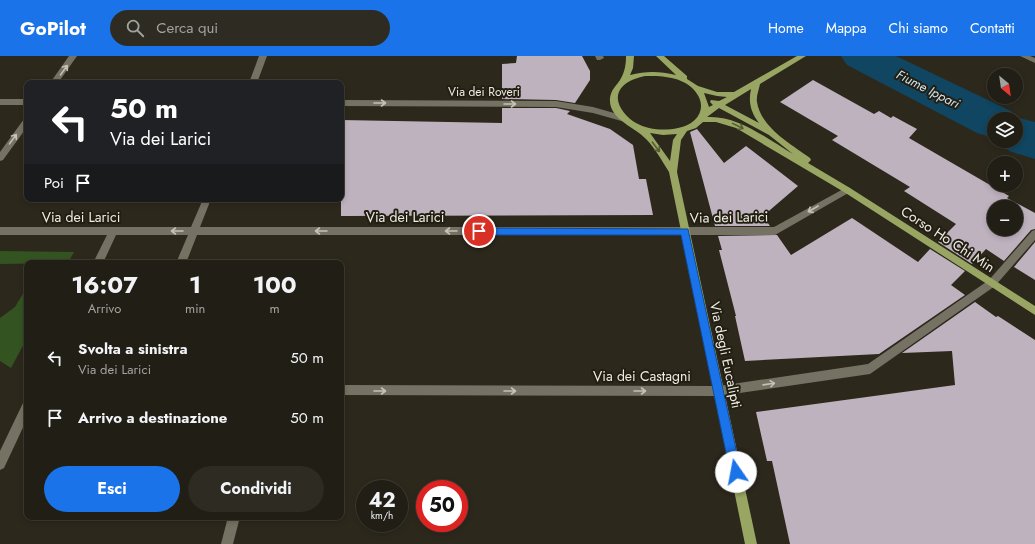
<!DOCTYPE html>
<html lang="it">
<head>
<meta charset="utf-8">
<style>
  body { margin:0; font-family:Jost,sans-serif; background:#2d2b22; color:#f1f3f6; height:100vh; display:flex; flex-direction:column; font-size:15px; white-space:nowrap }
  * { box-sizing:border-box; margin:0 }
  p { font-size:13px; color:#a2a2a0 }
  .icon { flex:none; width:22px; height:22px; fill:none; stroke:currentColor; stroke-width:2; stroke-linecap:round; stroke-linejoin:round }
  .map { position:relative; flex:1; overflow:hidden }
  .sheet { position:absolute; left:24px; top:204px; width:320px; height:260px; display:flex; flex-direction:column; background:#211e15; border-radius:8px; box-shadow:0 2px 6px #0003,0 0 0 1px #3e3c34 }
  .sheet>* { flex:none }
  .banner { position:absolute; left:24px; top:24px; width:320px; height:122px; border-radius:8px; box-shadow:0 2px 6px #0003,0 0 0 1px #3e3c34; background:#202124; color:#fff; overflow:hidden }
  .needle { width:26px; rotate:151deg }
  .controls { position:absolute; left:987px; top:12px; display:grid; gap:8px }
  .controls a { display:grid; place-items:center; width:36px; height:36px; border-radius:50%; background:#211e15; box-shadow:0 2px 6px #0003,0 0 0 1px #3e3c34; font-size:20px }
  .speed { position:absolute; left:356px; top:424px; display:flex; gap:8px; font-size:20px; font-weight:700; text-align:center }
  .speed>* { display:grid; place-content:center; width:52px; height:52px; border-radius:50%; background:#211e15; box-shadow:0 2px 6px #0003,0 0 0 1px #3e3c34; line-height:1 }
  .speed small { font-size:10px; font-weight:400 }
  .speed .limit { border:6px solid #d22; background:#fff; color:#111 }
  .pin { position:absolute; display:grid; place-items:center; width:34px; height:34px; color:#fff; margin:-17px; border:2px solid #fff; border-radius:50%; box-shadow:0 1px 4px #0007 }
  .me { position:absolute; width:44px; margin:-22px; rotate:348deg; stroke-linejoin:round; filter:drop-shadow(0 0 3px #0008) }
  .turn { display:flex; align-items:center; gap:14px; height:84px; padding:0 20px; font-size:18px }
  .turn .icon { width:52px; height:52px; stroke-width:2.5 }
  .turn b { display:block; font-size:28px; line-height:34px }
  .then { display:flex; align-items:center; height:38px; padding:0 20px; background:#0003; gap:8px; font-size:15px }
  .eta { display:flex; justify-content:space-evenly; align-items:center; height:68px; text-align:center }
  .eta b { font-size:24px; font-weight:700; line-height:28px }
  .button { display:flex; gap:8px; margin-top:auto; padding:8px 20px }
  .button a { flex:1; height:46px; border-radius:24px; background:#1a73e8; color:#fff; font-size:16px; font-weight:700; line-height:46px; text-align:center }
  .button a+a { background:#2d2b22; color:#f1f3f6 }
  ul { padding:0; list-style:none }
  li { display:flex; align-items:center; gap:12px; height:60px; padding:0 20px }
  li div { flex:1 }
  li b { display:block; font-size:15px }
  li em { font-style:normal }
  header { display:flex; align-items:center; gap:24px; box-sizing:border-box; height:56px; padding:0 20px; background:#1a73e8; color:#fff }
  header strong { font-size:19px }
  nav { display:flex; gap:22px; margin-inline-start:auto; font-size:14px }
  .search { width:280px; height:36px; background:#2d2b22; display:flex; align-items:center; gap:10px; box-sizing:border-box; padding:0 14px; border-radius:22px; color:#a2a2a0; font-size:15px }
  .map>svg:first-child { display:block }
  .green { fill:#335420 }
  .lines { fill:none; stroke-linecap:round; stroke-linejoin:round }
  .river { fill:#104661; fill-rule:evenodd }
  .building { fill:#bfb2bf; fill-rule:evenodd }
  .minor { fill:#767263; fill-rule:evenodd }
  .major { fill:#99a663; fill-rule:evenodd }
  .oneway { stroke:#c4c1b7 }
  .oneway2 { stroke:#585c36 }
  .route { fill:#1a73e8; stroke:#114b97 }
  .labels { text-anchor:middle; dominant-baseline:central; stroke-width:4; stroke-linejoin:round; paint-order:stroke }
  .far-street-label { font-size:12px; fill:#eeece4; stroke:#221f12 }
  .far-water-label { font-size:13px; font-style:italic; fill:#cee3f1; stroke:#221f12 }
  .street-label { font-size:14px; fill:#eeece4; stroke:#221f12 }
</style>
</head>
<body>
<header>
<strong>GoPilot</strong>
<div class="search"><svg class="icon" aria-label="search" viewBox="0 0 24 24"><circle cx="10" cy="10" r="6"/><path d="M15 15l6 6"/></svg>Cerca qui</div>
<nav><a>Home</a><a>Mappa</a><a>Chi siamo</a><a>Contatti</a></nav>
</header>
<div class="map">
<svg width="1035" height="488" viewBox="0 0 1035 488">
  <rect width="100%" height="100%" fill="#2c281c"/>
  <g class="green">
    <polygon points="0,195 74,196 68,207 0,208"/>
    <polygon points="27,231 27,282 11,312 0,305 0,262 15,251"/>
  </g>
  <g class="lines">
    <path class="river" d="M841,0H896L1011,55L1015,61L1035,66V103C1024,99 1003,96 997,85H1016V63H994V82L977,77L847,9Z"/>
  </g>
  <g class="building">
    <polygon points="517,0 582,0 590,15 590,24 575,47 556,44 502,43 502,8 516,7"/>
    <path d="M813,24L874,58L879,55L891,62L893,60L917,73L909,82L1009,140L1007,142L1035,157V173L1031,174L1004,205L986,193L972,208L938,186L956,168L904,135L910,131L832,84L838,80L780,46ZM994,151H1016V173H994Z"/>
    <polygon points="502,52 556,52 570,55 567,58 610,73 633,89 639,123 646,123 653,159 341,160 341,64 502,67"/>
    <polygon points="697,73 724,107 746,90 798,130 763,160 770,170 715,170 690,76"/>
    <polygon points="852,162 918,206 930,193 965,215 951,229 965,239 879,298 745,305 735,260 736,260 719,194 722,194 718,180 777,179 791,199"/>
    <polygon points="1035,186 1035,224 1014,211"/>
    <polygon points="975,246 996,261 998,260 1035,284 1035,488 790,488 772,405 767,405 756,356 955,329 952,295 902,297"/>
  </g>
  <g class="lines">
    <g class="minor">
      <polygon points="69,0 77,0 58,27 50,27"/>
      <polygon points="259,0 267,0 257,27 249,27"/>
      <polygon points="595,0 603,0 604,2 600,4 597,4"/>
      <polygon points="1020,0 1030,0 1035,2 1035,7"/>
      <rect x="0" y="43" width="27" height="6"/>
      <polygon points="341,44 556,45 593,51 628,61 629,63 625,66 593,57 556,51 341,50"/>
      <polygon points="27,62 27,71 3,104 0,105 0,96 24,63"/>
      <polygon points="847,131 850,132 851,134 850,136 775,179 197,179 186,207 176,207 188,179 116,179 103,207 93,207 107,179 0,179 0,171 191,171 203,143 211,143 200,171 774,171"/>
      <polygon points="1035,174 1035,184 995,230 870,318 719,340 341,339 341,329 719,330 868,308 989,224 1032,175"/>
      <polygon points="27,346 27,363 4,412 0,414 0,395 23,347"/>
      <polygon points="228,461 240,461 233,488 221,488"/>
    </g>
    <path class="major" d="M626,0H634L633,12L630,19C646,15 659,15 676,19L656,0H664L687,20V23L698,30L717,36H734L797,0H806L760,28C759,34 756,40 757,46C761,72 791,88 810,102L811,104L808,107L850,132L1035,250V259L844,136L736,72L716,66H703L696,72L687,75L681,84L677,116L757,488H745L669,116C662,105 655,92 646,83C635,71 608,63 610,42C611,34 616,30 620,24C625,16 626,8 626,0ZM645,20C660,20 678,20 691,31C710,48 700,68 678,72C665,75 648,74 636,67C624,60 610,43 623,30C629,24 637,22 645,20ZM751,33C748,46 751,57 759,67L725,49ZM704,37L717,40L727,41L719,45L711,44L710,46L713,49L709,51ZM719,52L769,79L793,98C767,83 738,59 707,61ZM650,77L663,79L677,78L673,84L670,105Z"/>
  </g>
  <defs><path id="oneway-shaft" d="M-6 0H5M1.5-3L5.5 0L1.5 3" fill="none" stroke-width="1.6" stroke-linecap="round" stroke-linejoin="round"/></defs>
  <g class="oneway">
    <use href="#oneway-shaft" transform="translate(64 14) rotate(-54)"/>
    <use href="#oneway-shaft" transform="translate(380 47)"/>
    <use href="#oneway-shaft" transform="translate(510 48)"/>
    <use href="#oneway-shaft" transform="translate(13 83) rotate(-54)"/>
    <use href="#oneway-shaft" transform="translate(813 153) rotate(150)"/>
    <use href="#oneway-shaft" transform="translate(177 175) rotate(-180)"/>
    <use href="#oneway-shaft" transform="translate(321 175) rotate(-180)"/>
    <use href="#oneway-shaft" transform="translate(451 175) rotate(-180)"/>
    <use href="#oneway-shaft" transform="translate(769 328) rotate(-8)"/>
    <use href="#oneway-shaft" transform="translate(380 335)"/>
    <use href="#oneway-shaft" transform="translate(510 335)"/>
    <use href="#oneway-shaft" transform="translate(640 335)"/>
  </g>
  <g class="oneway2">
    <use href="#oneway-shaft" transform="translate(738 70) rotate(26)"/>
    <use href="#oneway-shaft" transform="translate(656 91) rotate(53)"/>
  </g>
  <polygon class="route" points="479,172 688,173 741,416 740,420 736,421 732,420 730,416 681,179 479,179 475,175"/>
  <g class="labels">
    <g class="far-street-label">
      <text x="484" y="36">Via dei Roveri</text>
    </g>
    <g class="far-water-label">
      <text transform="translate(928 33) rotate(27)">Fiume Ippari</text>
    </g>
    <g class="street-label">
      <text x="81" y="161">Via dei Larici</text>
      <text x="405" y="161">Via dei Larici</text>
      <text transform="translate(729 161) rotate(-1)">Via dei Larici</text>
      <text transform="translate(948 183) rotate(33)">Corso Ho Chi Min</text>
      <text transform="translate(726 299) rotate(78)">Via degli Eucalipti</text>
      <text x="642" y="320">Via dei Castagni</text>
    </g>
  </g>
</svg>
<div class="controls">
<a><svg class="needle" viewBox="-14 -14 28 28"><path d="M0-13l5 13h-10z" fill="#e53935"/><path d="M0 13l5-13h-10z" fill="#a2a2a0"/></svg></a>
<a><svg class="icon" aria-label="layers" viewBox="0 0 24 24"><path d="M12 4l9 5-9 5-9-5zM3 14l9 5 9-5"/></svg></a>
<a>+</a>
<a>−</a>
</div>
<div class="speed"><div>42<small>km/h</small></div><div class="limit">50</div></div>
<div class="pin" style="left:479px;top:175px;background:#d93025"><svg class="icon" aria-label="arrive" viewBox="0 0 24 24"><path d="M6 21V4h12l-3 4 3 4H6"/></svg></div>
<svg class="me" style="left:736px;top:416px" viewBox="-20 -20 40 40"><circle r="19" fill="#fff"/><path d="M0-13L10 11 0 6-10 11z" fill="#1a73e8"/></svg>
<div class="banner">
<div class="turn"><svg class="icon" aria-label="left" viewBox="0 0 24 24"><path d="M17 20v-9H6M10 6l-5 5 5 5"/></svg><div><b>50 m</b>Via dei Larici</div></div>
<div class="then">Poi<svg class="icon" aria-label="arrive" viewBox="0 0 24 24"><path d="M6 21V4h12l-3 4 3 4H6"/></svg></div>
</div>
<section class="sheet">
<div class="eta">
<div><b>16:07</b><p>Arrivo</p></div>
<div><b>1</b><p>min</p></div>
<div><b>100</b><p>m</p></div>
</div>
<ul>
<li><svg class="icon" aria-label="left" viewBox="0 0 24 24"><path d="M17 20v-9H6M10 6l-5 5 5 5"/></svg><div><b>Svolta a sinistra</b><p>Via dei Larici</p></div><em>50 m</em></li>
<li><svg class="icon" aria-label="arrive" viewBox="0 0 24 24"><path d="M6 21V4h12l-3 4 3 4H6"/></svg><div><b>Arrivo a destinazione</b></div><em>50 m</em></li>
</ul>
<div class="button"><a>Esci</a><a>Condividi</a></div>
</section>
</div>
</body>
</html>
